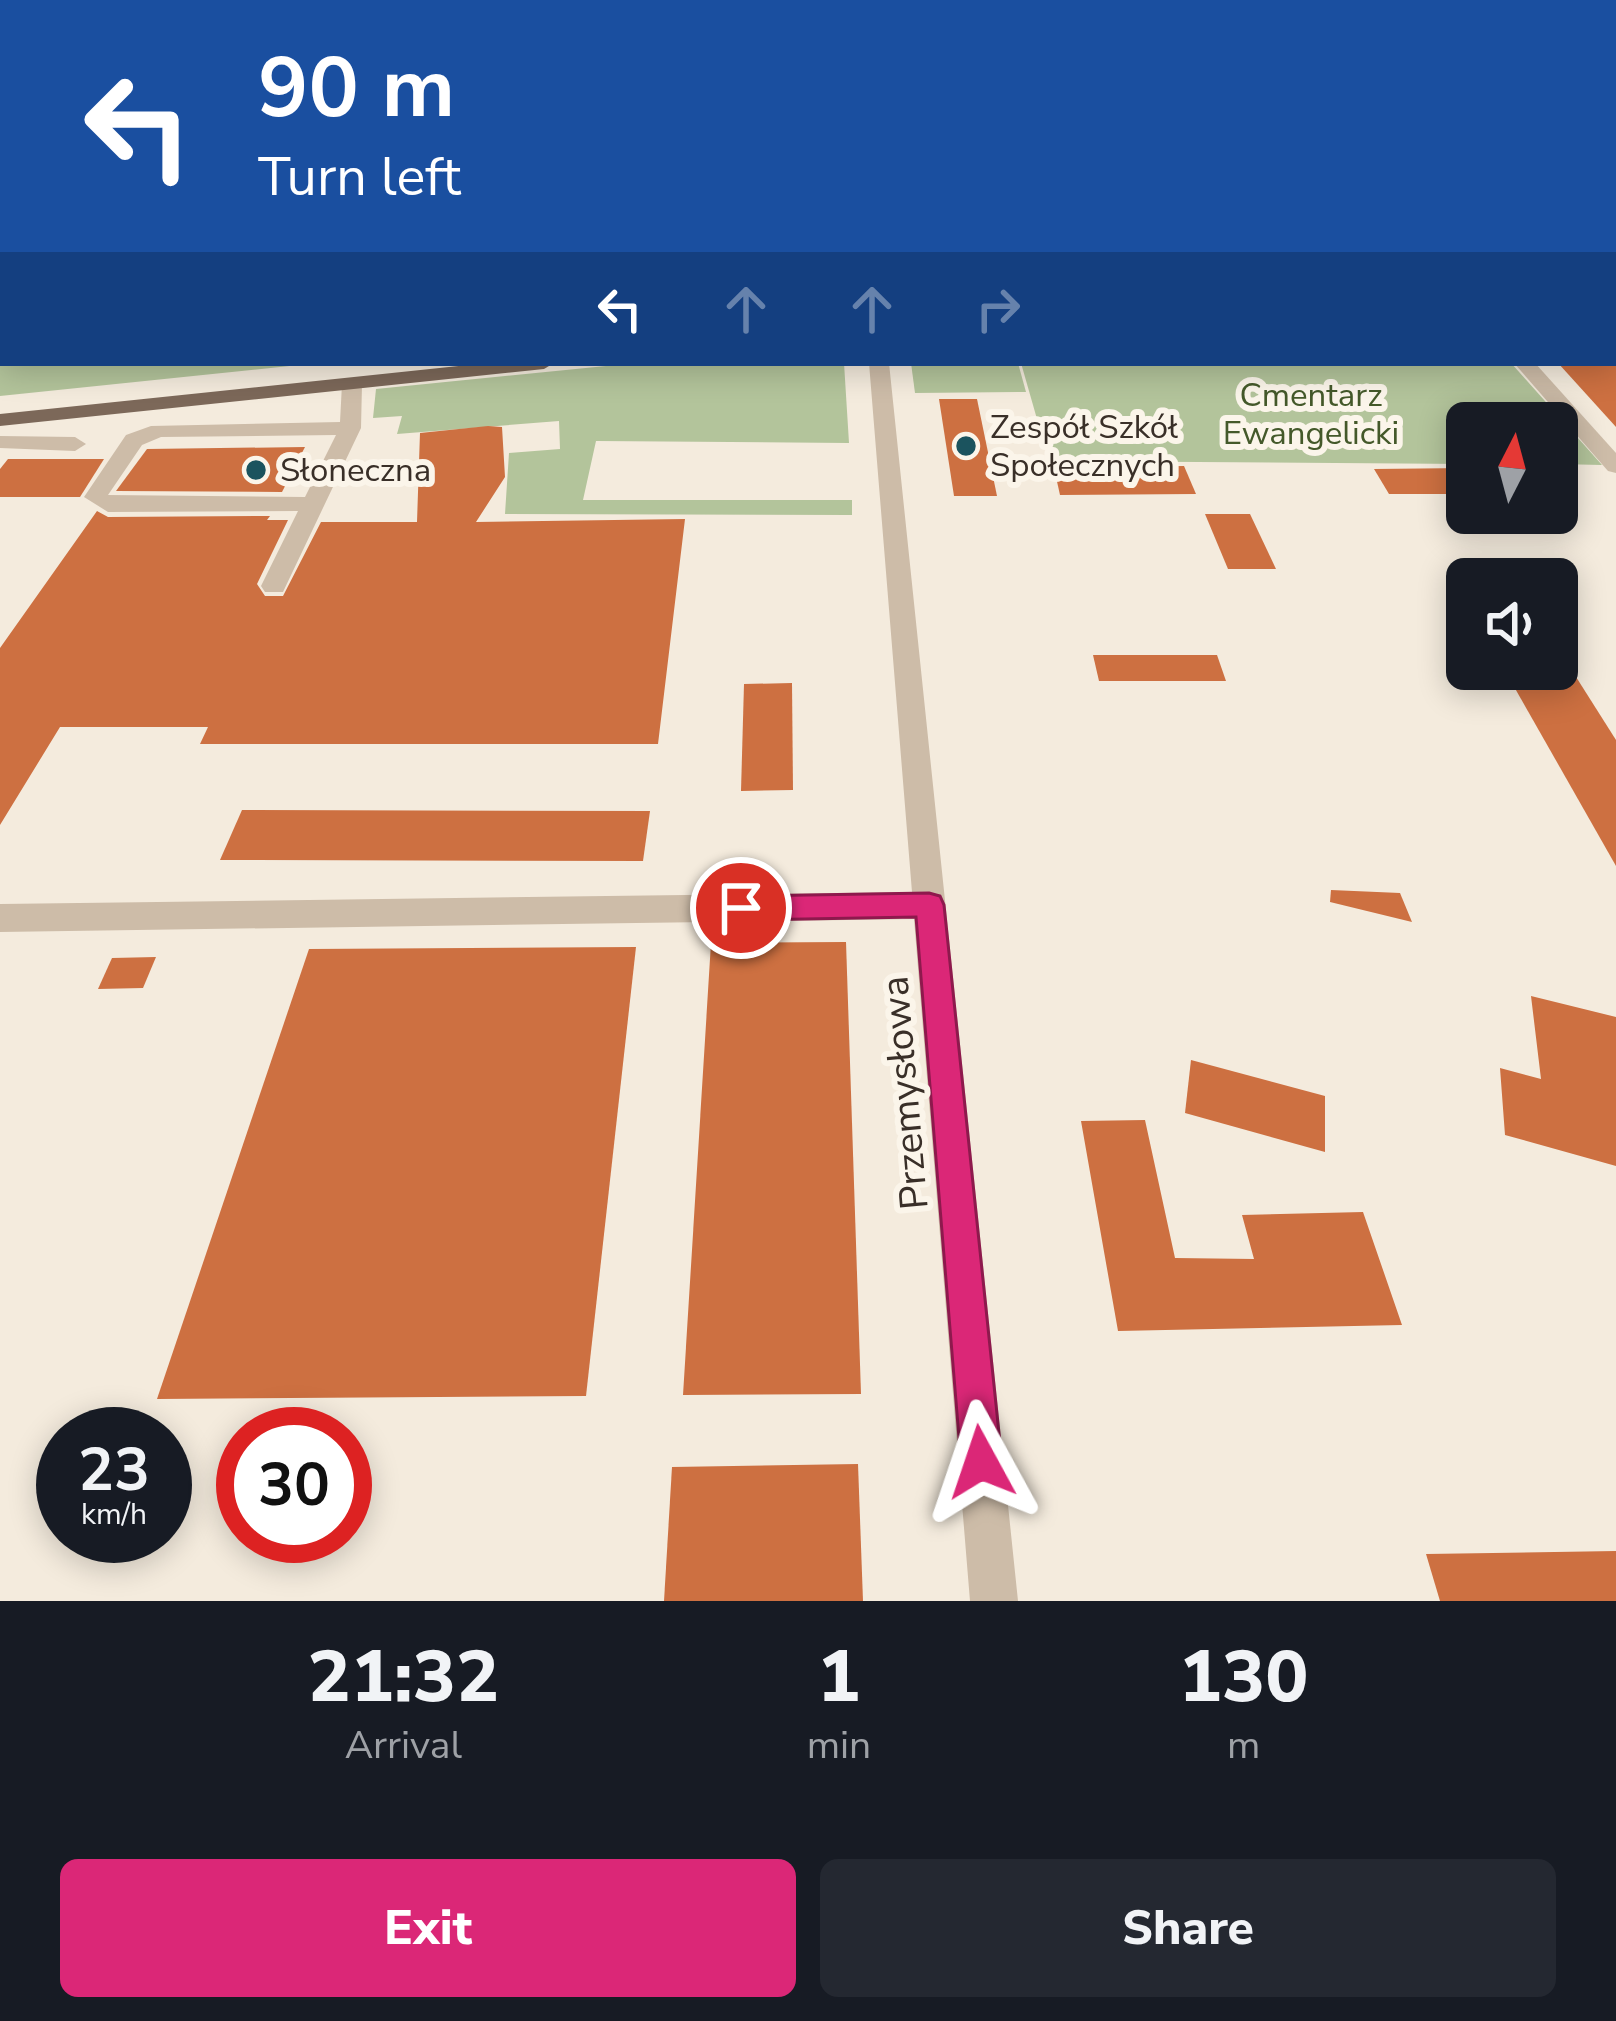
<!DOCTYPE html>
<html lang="en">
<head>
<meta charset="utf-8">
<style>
  body { margin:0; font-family:"Nunito Sans",sans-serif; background:#242831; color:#f1f3f6; height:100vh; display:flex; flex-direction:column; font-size:45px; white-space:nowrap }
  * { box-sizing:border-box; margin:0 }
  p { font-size:39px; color:#9ea1a6 }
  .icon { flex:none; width:66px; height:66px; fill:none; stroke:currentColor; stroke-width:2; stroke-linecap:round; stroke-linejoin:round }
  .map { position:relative; height:1601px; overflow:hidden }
  .panel { display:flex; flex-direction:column; background:#171b24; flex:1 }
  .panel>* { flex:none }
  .guide { position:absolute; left:0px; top:0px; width:1617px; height:366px; box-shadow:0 6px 30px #0003; background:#1a4fa0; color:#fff; overflow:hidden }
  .needle { width:78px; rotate:6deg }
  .fabs { position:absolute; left:1446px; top:402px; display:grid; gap:24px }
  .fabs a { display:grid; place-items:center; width:132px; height:132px; border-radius:18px; background:#171b24; box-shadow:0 6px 30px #0003; font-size:60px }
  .speed { position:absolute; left:36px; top:1407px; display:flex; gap:24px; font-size:60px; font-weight:700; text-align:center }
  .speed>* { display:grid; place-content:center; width:156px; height:156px; border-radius:50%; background:#171b24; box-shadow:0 6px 30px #0003; line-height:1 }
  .speed small { font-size:30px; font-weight:400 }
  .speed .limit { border:18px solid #d22; background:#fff; color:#111 }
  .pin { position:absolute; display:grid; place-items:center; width:102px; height:102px; color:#fff; margin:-51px; border:6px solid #fff; border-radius:50%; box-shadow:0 3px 12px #0007 }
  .me { position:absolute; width:132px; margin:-66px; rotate:355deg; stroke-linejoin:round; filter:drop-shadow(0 0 9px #0008) }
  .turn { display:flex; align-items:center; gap:42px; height:252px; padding:0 60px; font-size:54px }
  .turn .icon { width:156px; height:156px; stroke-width:2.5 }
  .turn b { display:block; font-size:84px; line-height:102px }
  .lanes { display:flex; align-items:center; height:114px; padding:0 60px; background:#0003; justify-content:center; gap:60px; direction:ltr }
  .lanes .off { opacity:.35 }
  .eta { display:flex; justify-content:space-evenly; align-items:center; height:204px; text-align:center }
  .eta b { font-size:72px; font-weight:800; line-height:84px }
  .primary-button { display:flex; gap:24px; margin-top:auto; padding:24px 60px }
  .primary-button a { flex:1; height:138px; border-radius:18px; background:#db2777; color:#fff; font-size:48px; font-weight:800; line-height:138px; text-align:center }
  .primary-button a+a { background:#242831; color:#f1f3f6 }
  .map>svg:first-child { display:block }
  .green { fill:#b3c49b }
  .building { fill:#cd7041 }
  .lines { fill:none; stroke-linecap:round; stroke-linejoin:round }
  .path { stroke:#b9a692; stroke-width:3; stroke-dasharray:3 3; stroke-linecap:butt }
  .minor { fill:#cdbca8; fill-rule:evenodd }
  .major { fill:#7c6859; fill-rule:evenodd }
  .route { fill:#db2777; stroke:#8e194d; stroke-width:3 }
  .poi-dot { fill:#1b535e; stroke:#fbf5ea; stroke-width:4.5 }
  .labels { text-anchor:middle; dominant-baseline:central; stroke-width:12; stroke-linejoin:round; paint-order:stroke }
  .far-park-label { font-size:33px; fill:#44592a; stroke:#fbf5ea }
  .far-poi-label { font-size:33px; fill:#392f28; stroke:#fbf5ea; text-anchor:start }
  .street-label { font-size:39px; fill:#392f28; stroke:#fbf5ea }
</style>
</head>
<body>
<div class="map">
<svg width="1616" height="1601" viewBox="0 0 1616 1601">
  <rect width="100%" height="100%" fill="#f4ebdd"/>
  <g class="green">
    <polygon points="0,0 1049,0 1049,3 3,3 3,363 318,363 0,396"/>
    <polygon points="636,363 844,363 849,443 596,441 583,500 852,500 852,515 505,514 509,453 560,449 559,421 397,434 402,416 373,418 376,389"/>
    <polygon points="911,363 1018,363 1026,392 915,393"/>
    <polygon points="1021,363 1511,363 1602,465 1557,464 1557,423 1467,423 1467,464 1049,461"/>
  </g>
  <g class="building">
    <polygon points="1558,363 1616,363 1616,427"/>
    <polygon points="939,399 977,399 997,496 954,496"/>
    <polygon points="488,426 502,427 505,477 476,522 685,519 658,744 200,744 208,727 60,727 0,825 0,648 97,511 108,517 270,516 267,520 288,520 257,584 265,596 283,596 321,522 417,522 420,433"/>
    <polygon points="305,447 282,492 116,491 147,449"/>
    <polygon points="8,459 104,459 80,497 0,497 0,469"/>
    <polygon points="1184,466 1196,494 1060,495 1054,468"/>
    <polygon points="1467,468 1467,494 1389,494 1374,469"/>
    <polygon points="1205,514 1250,514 1276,569 1228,569"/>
    <polygon points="1093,655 1217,655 1226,681 1099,681"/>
    <polygon points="1504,669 1571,669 1616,740 1616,866"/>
    <polygon points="792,683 793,790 741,791 744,684"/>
    <polygon points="242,810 650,811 643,861 220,860"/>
    <polygon points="1331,890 1400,893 1412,922 1330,902"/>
    <polygon points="846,942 861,1394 683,1395 711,943"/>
    <polygon points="636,947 586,1396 157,1399 309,949"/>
    <polygon points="156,957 143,988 98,989 112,958"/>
    <polygon points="1531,996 1616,1017 1616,1166 1505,1135 1500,1068 1541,1079"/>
    <polygon points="1191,1060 1325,1096 1325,1152 1185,1113"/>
    <polygon points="1145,1120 1175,1258 1254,1259 1242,1215 1363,1212 1402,1325 1118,1331 1081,1121"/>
    <polygon points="858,1464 863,1601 664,1601 672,1467"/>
    <polygon points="1616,1551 1616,1601 1440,1601 1426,1554"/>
  </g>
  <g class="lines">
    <g class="path">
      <polyline points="1316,0 1329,3"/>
      <polyline points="411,3 416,0"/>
    </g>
    <g class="minor">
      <rect x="1614" y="33" width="2" height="8"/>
      <rect x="1614" y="70" width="2" height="8"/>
      <rect x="1614" y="124" width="2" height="8"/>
      <polygon points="1614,188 1616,189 1616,200 1614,199"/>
      <polygon points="869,363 889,363 1018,1601 970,1601 914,919 0,932 0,904 912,892"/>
      <polygon points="1514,363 1535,363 1616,453 1616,473 1608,471"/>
      <path d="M352,378L362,384L361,428L283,592H265L261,586L298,511L108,512L84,497L126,435L151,426L340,422L342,384ZM336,435L305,497L108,495L142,445L161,437Z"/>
      <polygon points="0,436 75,437 86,444 75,451 0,448"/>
    </g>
    <g class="major">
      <rect x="1614" y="250" width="2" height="10"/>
      <polygon points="487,363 554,363 544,369 0,426 0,414"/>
    </g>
  </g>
  <polygon class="route" points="929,893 940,896 944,905 1002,1462 996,1477 981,1483 967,1477 961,1462 916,917 741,920 730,916 726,908 730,899 741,896"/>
  <g class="poi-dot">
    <circle cx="966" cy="446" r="12"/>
    <circle cx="256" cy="470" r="12"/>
  </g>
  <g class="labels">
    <g class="far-park-label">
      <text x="1311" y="395">Cmentarz<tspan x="1311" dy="38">Ewangelicki</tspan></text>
    </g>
    <g class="far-poi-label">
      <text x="990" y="427">Zespół Szkół<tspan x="990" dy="38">Społecznych</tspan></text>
      <text x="280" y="470">Słoneczna</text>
    </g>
    <g class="street-label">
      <text transform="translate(905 1093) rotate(-95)">Przemysłowa</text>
    </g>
  </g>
</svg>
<div class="fabs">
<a><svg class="needle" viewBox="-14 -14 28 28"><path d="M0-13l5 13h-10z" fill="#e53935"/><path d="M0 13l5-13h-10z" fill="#9ea1a6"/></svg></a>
<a><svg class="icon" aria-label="sound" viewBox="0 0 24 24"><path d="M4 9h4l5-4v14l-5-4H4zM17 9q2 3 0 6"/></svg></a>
</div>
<div class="speed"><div>23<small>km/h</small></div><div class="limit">30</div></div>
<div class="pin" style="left:741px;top:908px;background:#d93025"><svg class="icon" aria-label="arrive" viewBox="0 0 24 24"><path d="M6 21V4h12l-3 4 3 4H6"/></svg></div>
<svg class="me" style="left:981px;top:1462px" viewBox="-20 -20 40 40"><path d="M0-17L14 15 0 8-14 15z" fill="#db2777" stroke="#fff" stroke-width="4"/></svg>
<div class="guide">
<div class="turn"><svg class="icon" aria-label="left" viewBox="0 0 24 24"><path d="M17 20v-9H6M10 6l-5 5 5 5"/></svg><div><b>90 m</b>Turn left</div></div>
<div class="lanes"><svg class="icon" aria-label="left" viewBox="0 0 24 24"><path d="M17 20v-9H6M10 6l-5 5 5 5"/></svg><svg class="icon off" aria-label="ahead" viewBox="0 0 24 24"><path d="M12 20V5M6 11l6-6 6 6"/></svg><svg class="icon off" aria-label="ahead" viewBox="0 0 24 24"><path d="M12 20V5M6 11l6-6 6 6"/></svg><svg class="icon off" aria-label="right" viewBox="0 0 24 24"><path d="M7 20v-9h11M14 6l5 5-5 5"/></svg></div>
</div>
</div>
<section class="panel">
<div class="eta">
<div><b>21:32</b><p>Arrival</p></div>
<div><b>1</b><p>min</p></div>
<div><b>130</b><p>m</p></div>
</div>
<div class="primary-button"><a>Exit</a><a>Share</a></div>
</section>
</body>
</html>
